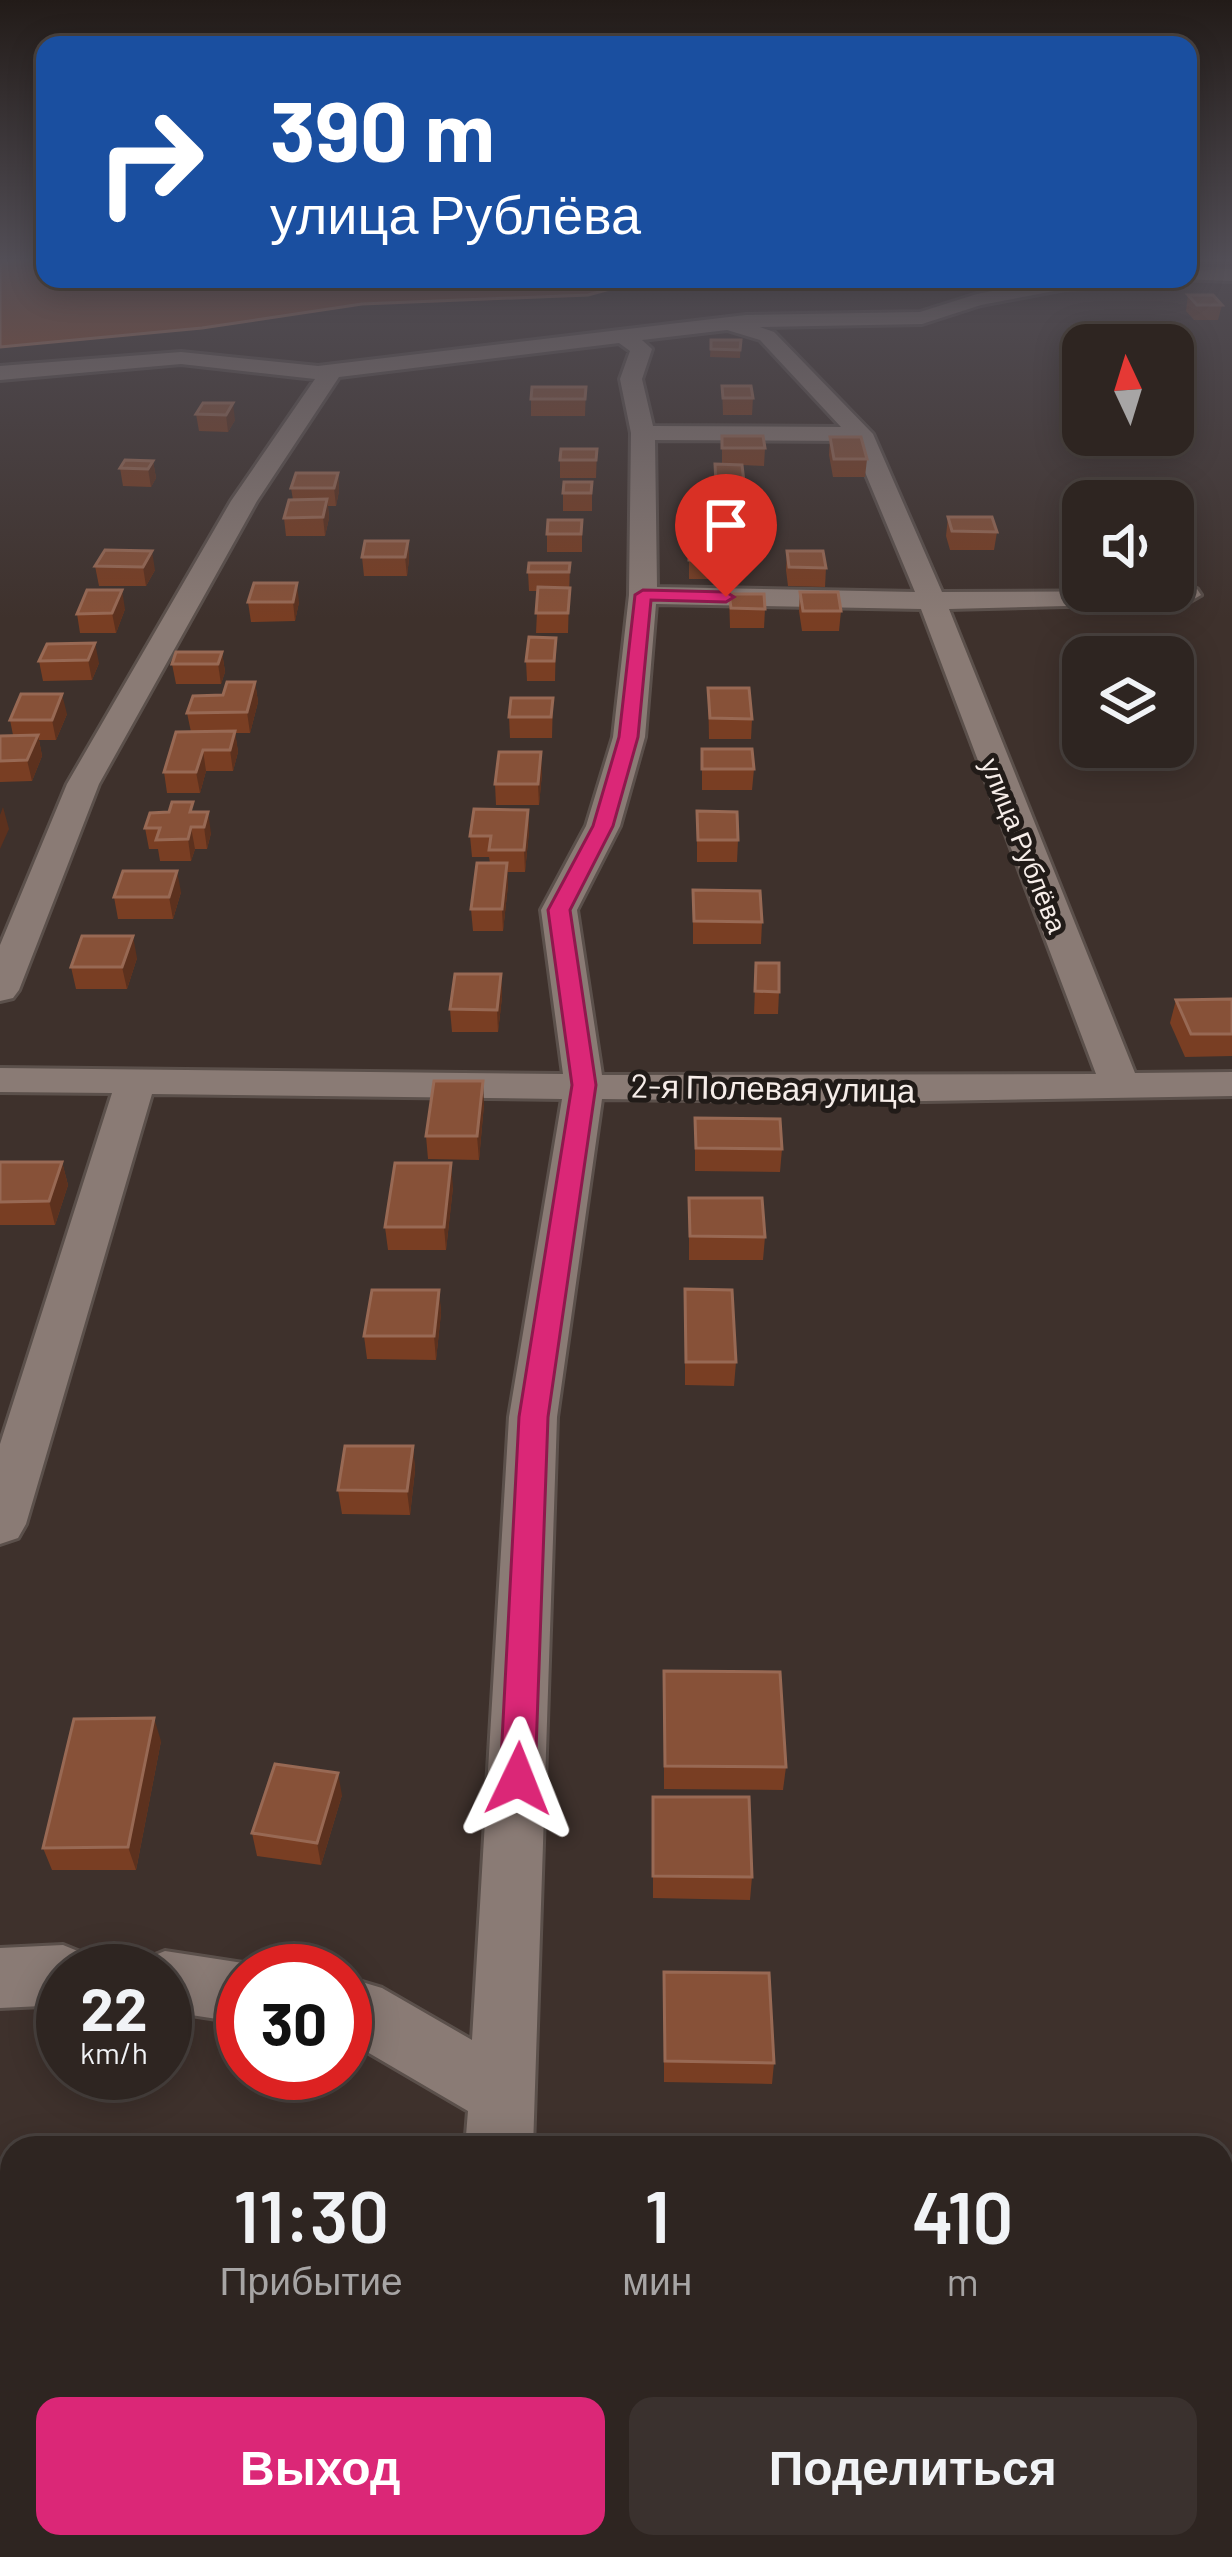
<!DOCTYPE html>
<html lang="ru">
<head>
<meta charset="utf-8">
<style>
  body { margin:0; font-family:Barlow,sans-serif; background:#3a312e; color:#f1f3f6; height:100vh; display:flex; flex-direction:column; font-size:45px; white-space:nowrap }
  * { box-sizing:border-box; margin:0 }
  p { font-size:39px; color:#a7a5a5 }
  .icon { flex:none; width:66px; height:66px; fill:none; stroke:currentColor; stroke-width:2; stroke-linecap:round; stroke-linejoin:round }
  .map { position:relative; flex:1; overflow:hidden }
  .panel { position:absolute; left:0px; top:2136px; width:1233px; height:423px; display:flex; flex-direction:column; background:#2e2521; border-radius:36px 36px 0 0; box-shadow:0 6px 30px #0003,0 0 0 3px #49423f }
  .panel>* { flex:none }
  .guide { position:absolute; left:36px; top:36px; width:1161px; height:252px; border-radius:24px; box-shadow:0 6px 30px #0003,0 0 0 3px #49423f; background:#1a4fa0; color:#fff; overflow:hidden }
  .needle { width:78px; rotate:356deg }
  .fabs { position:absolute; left:1062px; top:324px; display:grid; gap:24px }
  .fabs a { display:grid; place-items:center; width:132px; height:132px; border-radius:24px; background:#2e2521; box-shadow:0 6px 30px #0003,0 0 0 3px #49423f; font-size:60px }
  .speed { position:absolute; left:36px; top:1944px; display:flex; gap:24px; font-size:60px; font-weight:700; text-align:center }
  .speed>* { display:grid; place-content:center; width:156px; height:156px; border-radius:50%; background:#2e2521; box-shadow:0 6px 30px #0003,0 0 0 3px #49423f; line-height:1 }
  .speed small { font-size:30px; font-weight:400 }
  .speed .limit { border:18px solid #d22; background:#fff; color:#111 }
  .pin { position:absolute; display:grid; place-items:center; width:102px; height:102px; color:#fff; margin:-123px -51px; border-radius:50% 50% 50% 0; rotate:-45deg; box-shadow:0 0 12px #0007 }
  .pin .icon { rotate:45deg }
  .me { position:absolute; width:132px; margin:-66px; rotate:2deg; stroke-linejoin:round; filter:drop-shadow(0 0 9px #0008) }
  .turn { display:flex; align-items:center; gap:42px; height:252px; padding:0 36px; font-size:54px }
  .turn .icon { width:156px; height:156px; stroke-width:2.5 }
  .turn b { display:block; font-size:84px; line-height:102px }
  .eta { display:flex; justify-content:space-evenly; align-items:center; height:204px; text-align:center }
  .eta b { font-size:72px; font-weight:600; line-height:84px }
  .cta { display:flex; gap:24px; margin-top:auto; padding:24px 36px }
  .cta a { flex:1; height:138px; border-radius:24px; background:#db2777; color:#fff; font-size:48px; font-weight:600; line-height:138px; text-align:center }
  .cta a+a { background:#3a312e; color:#f1f3f6 }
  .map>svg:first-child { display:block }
  .water { fill:#9f4b25; stroke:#b97c60; stroke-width:3 }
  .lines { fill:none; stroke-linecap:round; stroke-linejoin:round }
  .street-casing { stroke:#5b504b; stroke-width:6 }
  .street { fill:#8a7b75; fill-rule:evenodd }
  .wall { fill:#793e23 }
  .shaded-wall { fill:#5c311e }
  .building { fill:#875138; stroke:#986954; stroke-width:3 }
  .route { fill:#db2777; stroke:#8e194d; stroke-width:3 }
  .labels { text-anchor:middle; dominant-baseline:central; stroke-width:10; stroke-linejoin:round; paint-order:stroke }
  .far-street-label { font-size:27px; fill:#f6ede9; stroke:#211b18 }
  .street-label { font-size:33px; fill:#f6ede9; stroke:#211b18 }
</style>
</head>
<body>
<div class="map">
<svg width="1232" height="2557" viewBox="0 0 1232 2557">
  <rect width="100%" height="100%" fill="#3e312c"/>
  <polygon class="water" points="0,261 45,261 45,279 647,279 588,295 362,304 202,328 0,347"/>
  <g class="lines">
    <defs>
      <g id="street">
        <polygon points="1232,269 1232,281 1180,279 1188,279 1188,271"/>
        <path d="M1055,279H1159L1149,285L1065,289L981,305L922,324L760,327L774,332L873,434L942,592L1173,591V587L1197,589L1201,595L1187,603L949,609L1135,1073L1232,1072V1096L863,1102L602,1099L557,1417L533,2148H465L468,2111L345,2039V1977L382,1988L472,2040L509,1417L562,1099L152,1094L26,1524L18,1538L0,1544V1444L112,1093L0,1092V1068L563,1074L541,910L586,826L613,737L629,595L631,433L620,379L630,351L619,343L339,377L257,501L99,784L19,990L13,998L0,1001V945L67,784L231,501L315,379L181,364L0,380V366L181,352L318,366L746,315L920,312L977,294ZM727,330L760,340L841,427L653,426L642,379L652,349L642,340ZM655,440L852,441L915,592L657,587ZM656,604L921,609L1096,1074L602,1075L577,910L620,826L645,737Z"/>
        <polygon points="63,1945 85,1954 93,1971 63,1971 63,2005 0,2008 0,1948"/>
        <polygon points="165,1951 243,1963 264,1971 243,1971 243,2023 165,2011 165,1971 138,1971 143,1960"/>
        <polygon points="424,2547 502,2547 501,2557 423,2557"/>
      </g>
    </defs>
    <use href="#street" class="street-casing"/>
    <use href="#street" class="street"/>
  </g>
  <g class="wall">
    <polygon points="1188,295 1222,305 1218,320 1194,320 1186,311"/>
    <polygon points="711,340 741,340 740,358 710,357"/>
    <polygon points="722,386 753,398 752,415 723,415"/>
    <polygon points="586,387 585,416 531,416 531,399"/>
    <polygon points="203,403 235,420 228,432 199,431 196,414"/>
    <polygon points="722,436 765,448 764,466 742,465 743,500 716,500 715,464 722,464"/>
    <polygon points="830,437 867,459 865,477 833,477 829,455"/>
    <polygon points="597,449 596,478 560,478 560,460"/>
    <polygon points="153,461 156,478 151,487 123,486 120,468"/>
    <polygon points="338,473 339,491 336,506 328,506 329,518 325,536 286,536 284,518 293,500 291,488"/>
    <polygon points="592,482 592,511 563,511 563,493"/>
    <polygon points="948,517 997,532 994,550 950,550 946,536"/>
    <polygon points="582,520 582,552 547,552 547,534"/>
    <polygon points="408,541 409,559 407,576 364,576 362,557"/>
    <polygon points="689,544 737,560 736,579 689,579"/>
    <polygon points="105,550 155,570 146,586 99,586 95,566"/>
    <polygon points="787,551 826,568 825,587 788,586 786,570"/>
    <polygon points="570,563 568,633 536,633 538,591 529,591 528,572"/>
    <polygon points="800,592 841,611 839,631 802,631 799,611"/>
    <polygon points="729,594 765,609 764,628 730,628"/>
    <polygon points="248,602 299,602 295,621 251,622"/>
    <polygon points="125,609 116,633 80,633 77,614"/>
    <polygon points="556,638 555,681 527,681 526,661"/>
    <polygon points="47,644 99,663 92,680 43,681 39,661"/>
    <polygon points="222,652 225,672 221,684 176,684 172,664"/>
    <polygon points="255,682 258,702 250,733 235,733 238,752 233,771 206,771 200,793 167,793 164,772 191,732 187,713"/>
    <polygon points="708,688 752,719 751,739 709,739"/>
    <polygon points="553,698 552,738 510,738 509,717"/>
    <polygon points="67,714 56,740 39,740 42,756 32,781 0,782 0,736 13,735 10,720"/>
    <polygon points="702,749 754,769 752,790 702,790"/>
    <polygon points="542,773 539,805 496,805 495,784"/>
    <polygon points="528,810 529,831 525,872 507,872 508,885 503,931 473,931 471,909 490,863 489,857 472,857 470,836"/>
    <polygon points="697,811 738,840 737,862 697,862"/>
    <polygon points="195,812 211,833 207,849 195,849 191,861 160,861 158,849 149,849 145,828"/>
    <polygon points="693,890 762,922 761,944 693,944"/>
    <polygon points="181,892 173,919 118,919 114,897"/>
    <polygon points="137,958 127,989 76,989 71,967"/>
    <polygon points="756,963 779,992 778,1014 754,1014"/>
    <polygon points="501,974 502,997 498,1032 452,1032 450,1009"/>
    <polygon points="1232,999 1232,1056 1185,1057 1170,1023 1176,1000"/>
    <polygon points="484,1104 479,1160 428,1159 426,1136"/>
    <polygon points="695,1118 782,1149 780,1172 695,1171"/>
    <polygon points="0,1162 62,1162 68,1185 55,1225 0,1225"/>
    <polygon points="453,1187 446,1250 388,1250 385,1227"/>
    <polygon points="689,1198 765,1237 763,1260 689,1260"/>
    <polygon points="685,1289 736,1362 734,1386 685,1385"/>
    <polygon points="439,1290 441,1313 436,1360 367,1359 364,1336"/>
    <polygon points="413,1446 415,1470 410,1515 342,1514 338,1490"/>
    <polygon points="664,1694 786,1767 783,1790 664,1789"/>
    <polygon points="161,1741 136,1870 52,1870 43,1848"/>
    <polygon points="342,1795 321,1865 257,1856 252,1833"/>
    <polygon points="653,1797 752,1877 750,1900 653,1898"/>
    <polygon points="664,1972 774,2063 772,2084 664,2082"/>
  </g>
  <g class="shaded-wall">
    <polygon points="233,403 235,420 228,432 226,415"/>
    <polygon points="153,461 156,478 151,487 148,469"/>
    <polygon points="338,473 339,491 336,506 334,488"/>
    <polygon points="327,499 329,518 325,536 323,517"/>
    <polygon points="408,541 409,559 407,576 405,557"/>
    <polygon points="152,551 155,570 146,586 143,567"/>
    <polygon points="297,583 299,602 295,621 293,602"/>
    <polygon points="122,590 125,609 116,633 112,613"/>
    <polygon points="95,643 99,663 92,680 88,660"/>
    <polygon points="222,652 225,672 221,684 218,664"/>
    <polygon points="255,682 258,702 250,733 247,712"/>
    <polygon points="62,694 67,714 56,740 52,720"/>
    <polygon points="235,731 238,752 233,771 230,750"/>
    <polygon points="38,735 42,756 32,781 27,760"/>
    <polygon points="203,750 206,771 200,793 196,772"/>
    <polygon points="541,752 542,773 539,805 538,784"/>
    <polygon points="3,807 9,829 0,849 0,815"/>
    <polygon points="528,810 529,831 525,872 524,850"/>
    <polygon points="208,812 211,833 207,849 204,827"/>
    <polygon points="191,827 195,849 191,861 188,839"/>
    <polygon points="507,863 508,885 503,931 502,909"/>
    <polygon points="177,871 181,892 173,919 169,897"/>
    <polygon points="133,936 137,958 127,989 122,967"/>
    <polygon points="501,974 502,997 498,1032 497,1010"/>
    <polygon points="483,1081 484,1104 479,1160 477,1136"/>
    <polygon points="62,1162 68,1185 55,1225 49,1201"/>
    <polygon points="451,1163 453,1187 446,1250 444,1227"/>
    <polygon points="439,1290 441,1313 436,1360 434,1336"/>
    <polygon points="413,1446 415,1470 410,1515 407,1491"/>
    <polygon points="154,1718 161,1741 136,1870 128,1847"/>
    <polygon points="338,1773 342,1795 321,1865 317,1843"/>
  </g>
  <g class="building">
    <polygon points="1188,295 1213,295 1222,305 1197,305"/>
    <polygon points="711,340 741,340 740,350 711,349"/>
    <polygon points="722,386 751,386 753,398 723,398"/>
    <polygon points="532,387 586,387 585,399 531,399"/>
    <polygon points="203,403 233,403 226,415 196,414"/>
    <polygon points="722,436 763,436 765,448 722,448"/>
    <polygon points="830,437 861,437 867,459 834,459"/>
    <polygon points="561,449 597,449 596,460 560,460"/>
    <polygon points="125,460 153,461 148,469 120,468"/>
    <polygon points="715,464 742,465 744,482 716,482"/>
    <polygon points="296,473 338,473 334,488 291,488"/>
    <polygon points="564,482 592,482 591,493 563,493"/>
    <polygon points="327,499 323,517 284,518 289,500"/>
    <polygon points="948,517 992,517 997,532 952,531"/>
    <polygon points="548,520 582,520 581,534 547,534"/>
    <polygon points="365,541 408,541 405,557 362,557"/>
    <polygon points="689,544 735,544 737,560 689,560"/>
    <polygon points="105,550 152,551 143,567 95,566"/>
    <polygon points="787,551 823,551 826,568 789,567"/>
    <polygon points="529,563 570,563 569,572 528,572"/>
    <polygon points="254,583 297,583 293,602 248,602"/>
    <polygon points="538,587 570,588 568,613 536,613"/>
    <polygon points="87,590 122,590 112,613 77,614"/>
    <polygon points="800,592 838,592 841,611 803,611"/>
    <polygon points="729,594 764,594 765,609 731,608"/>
    <polygon points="529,637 556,638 554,661 526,661"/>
    <polygon points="95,643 88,660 39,661 47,644"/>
    <polygon points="176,652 222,652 218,664 172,664"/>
    <polygon points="227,682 255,682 247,712 187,713 193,696 223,695"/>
    <polygon points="708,688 749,688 752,719 710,718"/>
    <polygon points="21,694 62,694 52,720 10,720"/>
    <polygon points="511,698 553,698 551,717 509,717"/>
    <polygon points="235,731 230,750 203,750 196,772 164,772 176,732"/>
    <polygon points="38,735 27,760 0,761 0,736"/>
    <polygon points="702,749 752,749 754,769 702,769"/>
    <polygon points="499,752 541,752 538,784 495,784"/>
    <polygon points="172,802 193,802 190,812 208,812 204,827 191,827 188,839 156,840 160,828 145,828 150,813 169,812"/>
    <polygon points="474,809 528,810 524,850 489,850 491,836 470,836"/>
    <polygon points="697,811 737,812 738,840 698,840"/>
    <polygon points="477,863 507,863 502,909 471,909"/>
    <polygon points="123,871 177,871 169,897 114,897"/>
    <polygon points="693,890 760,891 762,922 694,921"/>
    <polygon points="82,936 133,936 122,967 71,967"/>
    <polygon points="756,963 779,963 779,992 755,991"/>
    <polygon points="455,974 501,974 497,1010 450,1009"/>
    <polygon points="1232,999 1232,1034 1191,1034 1176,1000"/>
    <polygon points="434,1081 483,1081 477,1136 426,1136"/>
    <polygon points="695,1118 780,1119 782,1149 696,1148"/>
    <polygon points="0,1162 62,1162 49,1201 0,1202"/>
    <polygon points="395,1163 451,1163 444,1227 385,1227"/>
    <polygon points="689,1198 762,1198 765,1237 690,1236"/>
    <polygon points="685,1289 732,1290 736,1362 686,1362"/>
    <polygon points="372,1290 439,1290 434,1336 364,1336"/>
    <polygon points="345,1446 413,1446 407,1491 338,1490"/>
    <polygon points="664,1671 780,1672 786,1767 665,1766"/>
    <polygon points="154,1718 128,1847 43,1848 74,1719"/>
    <polygon points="275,1764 338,1773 317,1843 252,1833"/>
    <polygon points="653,1797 749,1797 752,1877 653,1876"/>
    <polygon points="664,1972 769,1973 774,2063 665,2061"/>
    <rect x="626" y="2547" width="97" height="10"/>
  </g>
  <linearGradient id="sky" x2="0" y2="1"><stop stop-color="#221b18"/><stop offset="0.42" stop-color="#524e56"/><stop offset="1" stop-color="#524e56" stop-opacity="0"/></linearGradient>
  <rect width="1232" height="619" fill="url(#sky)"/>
  <polygon class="route" points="643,590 726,592 734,597 726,602 651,600 638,737 613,826 570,910 596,1085 548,1417 535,1779 530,1790 518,1794 505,1790 500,1779 519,1417 572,1085 548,910 593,826 619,737 635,595"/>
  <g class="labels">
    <g class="far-street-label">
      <text transform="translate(1025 845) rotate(68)">улица Рублёва</text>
    </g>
    <g class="street-label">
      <text transform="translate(773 1087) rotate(1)">2-я Полевая улица</text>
    </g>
  </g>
</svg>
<div class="fabs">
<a><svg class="needle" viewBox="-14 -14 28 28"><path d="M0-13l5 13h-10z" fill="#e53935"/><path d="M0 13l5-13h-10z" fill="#a7a5a5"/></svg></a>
<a><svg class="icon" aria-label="sound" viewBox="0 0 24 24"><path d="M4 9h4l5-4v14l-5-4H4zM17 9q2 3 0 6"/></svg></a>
<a><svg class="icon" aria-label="layers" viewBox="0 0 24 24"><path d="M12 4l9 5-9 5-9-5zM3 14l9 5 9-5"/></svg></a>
</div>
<div class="speed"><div>22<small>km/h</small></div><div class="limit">30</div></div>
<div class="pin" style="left:726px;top:597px;background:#d93025"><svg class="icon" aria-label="arrive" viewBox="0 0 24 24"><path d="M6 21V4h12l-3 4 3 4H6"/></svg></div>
<svg class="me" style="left:518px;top:1779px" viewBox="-20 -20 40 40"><path d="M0-17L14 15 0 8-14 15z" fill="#db2777" stroke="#fff" stroke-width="4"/></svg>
<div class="guide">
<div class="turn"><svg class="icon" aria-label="right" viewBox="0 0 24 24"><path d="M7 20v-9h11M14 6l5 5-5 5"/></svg><div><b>390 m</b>улица Рублёва</div></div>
</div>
<section class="panel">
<div class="eta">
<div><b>11:30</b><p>Прибытие</p></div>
<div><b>1</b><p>мин</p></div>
<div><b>410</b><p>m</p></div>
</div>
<div class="cta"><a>Выход</a><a>Поделиться</a></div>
</section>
</div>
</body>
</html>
